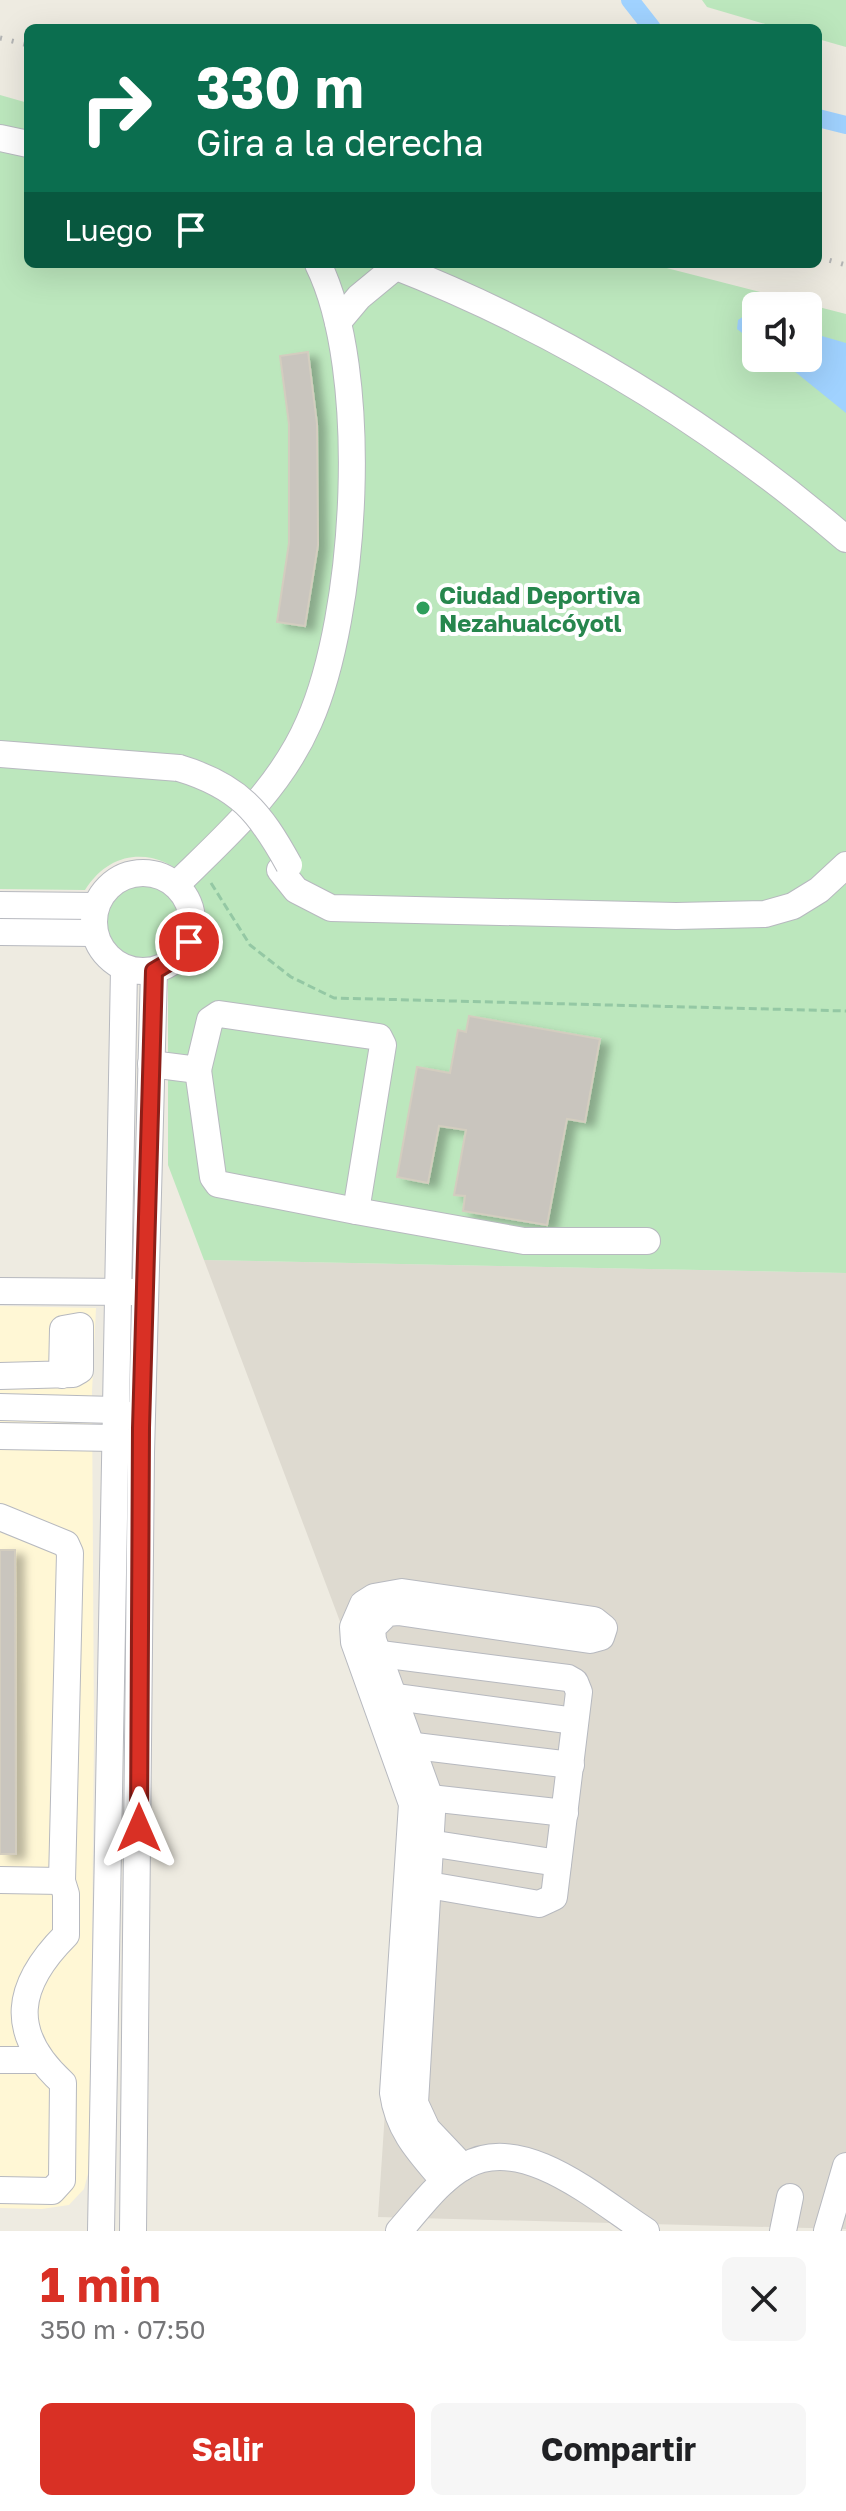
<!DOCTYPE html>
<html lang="es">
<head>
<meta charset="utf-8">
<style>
  body { margin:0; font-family:"Golos Text",sans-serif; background:#f6f6f6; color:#202124; height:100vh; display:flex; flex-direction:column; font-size:30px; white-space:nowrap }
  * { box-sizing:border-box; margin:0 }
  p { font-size:26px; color:#757577 }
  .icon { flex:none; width:44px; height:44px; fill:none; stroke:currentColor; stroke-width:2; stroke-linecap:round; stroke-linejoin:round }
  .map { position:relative; height:2231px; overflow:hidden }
  .sheet { display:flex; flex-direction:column; background:#fff; flex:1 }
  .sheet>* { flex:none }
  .guide { position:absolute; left:24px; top:24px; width:798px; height:244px; border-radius:12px; box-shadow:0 8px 32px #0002; background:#0b6e4f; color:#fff; overflow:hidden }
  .controls { position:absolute; left:742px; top:292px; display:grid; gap:16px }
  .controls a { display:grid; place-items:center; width:80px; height:80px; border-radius:12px; background:#fff; box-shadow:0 8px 32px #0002; font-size:40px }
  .pin { position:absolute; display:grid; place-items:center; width:68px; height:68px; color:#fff; margin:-34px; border:4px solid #fff; border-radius:50%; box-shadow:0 2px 8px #0007 }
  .me { position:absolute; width:88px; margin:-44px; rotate:0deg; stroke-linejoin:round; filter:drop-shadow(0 0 6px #0008) }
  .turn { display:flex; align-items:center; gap:28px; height:168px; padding:0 40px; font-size:36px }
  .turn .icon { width:104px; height:104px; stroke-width:2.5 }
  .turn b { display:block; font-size:56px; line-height:68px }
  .then { display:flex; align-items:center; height:76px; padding:0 40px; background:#0003; gap:16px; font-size:30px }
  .round { display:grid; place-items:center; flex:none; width:84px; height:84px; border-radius:12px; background:#f6f6f6 }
  .headline { display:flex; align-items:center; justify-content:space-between; height:136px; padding:0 40px }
  h1 { font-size:48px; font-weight:700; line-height:60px; color:#d93025 }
  .primary-button { display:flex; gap:16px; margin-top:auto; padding:16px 40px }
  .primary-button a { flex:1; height:92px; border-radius:12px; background:#d93025; color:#fff; font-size:32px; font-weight:700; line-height:92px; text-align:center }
  .primary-button a+a { background:#f6f6f6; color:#202124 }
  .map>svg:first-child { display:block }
  .commercial { fill:#fff7d5 }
  .education { fill:#dedad0 }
  .green { fill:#bce7bd; fill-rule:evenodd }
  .water { fill:#a0d2ff }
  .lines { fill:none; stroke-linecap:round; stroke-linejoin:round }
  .canal { stroke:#a0d2ff; stroke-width:18 }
  .building { fill:#c9c5be; stroke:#d3cdbf; stroke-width:2; filter:url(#shadow) }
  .minor-casing { stroke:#b7b9bf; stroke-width:28 }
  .path { stroke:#94c8a4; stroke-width:3; stroke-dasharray:8 4; stroke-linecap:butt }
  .minor { stroke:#fff; stroke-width:26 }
  .rail { stroke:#b3b4b4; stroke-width:5; stroke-dasharray:2 10; stroke-linecap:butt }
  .minor-bridge-casing { stroke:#b7b9bf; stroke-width:28; stroke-linecap:butt }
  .minor-bridge { stroke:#fff; stroke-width:26 }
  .route-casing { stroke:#8d1f18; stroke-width:20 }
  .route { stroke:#d93025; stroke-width:14 }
  .leisure-dot { fill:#2e9e5b; stroke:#fff; stroke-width:3 }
  .labels { text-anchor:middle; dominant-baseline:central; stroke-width:8; stroke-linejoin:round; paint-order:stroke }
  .leisure-label { font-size:24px; font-weight:bold; fill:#27864d; stroke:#fff; text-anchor:start }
</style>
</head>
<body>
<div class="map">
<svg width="846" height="2231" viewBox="0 0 846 2231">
  <defs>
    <filter id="shadow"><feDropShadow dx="9" dy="5" stdDeviation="4" flood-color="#0004"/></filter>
  </defs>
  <rect width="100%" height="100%" fill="#eeebe1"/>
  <polygon class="commercial" points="0,1306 96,1308 92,1392 94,1733 90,2166 84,2189 69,2205 42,2209 0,2208"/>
  <polygon class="education" points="204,1260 846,1273 846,2229 378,2217 406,1797"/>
  <g class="green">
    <polygon points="702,0 846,0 846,47 818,39 818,28 779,28 707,7"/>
    <path d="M0,95L28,103V264H651L846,314V1273L204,1260L168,1165V980C269,914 142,800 85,890L0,889ZM756,306H808V358H756Z"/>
    <circle cx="142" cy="922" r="37"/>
  </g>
  <g class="water">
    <polygon points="744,316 756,318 756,344 737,329 738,320"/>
    <polygon points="808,332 846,343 846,413 778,358 808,358"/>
  </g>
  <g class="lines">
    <g class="canal">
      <polyline points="630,0 652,28"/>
      <polyline points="818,118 846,125"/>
    </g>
  </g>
  <g class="building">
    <polygon points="308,352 317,424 318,545 305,626 277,622 289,543 289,424 280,356"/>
    <polygon points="469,1016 600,1039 585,1122 567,1119 547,1225 463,1211 465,1196 454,1195 466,1130 439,1126 428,1183 397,1177 417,1067 450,1073 458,1030 466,1032"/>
    <polygon points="0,1550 15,1550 16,1854 0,1854"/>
  </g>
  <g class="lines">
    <defs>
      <g id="minor">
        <polyline points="0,138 28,144"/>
        <path d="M389,264C556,329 710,423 846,539"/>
        <polyline points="338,322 359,297 399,264"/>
        <polyline points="0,754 179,768"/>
        <polyline points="280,870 296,890 331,908 676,916 765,914 793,906 819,890 846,865"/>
        <circle cx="143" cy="922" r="49"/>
        <path d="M176,885C227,835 280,789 309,722C357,614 371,371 318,264"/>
        <polyline points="0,905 96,906"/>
        <polyline points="0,932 94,933"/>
        <polyline points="151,1064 198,1070 210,1020 219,1014 379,1037 383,1045 356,1211 524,1241 647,1241"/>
        <polyline points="198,1070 213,1177 218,1184 356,1211"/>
        <polyline points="0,1291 134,1292"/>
        <polyline points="0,1376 73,1374 80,1370 80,1326 63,1329 62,1375"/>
        <polyline points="0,1407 115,1410 131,1417"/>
        <polyline points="0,1436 114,1438 128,1443"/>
        <path d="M0,1517L66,1544L70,1553L62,1881L66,1894V1935C16,1985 7,2032 63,2083L62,2180L52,2191L0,2190"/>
        <polyline points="365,1652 568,1678 575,1682 579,1692 554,1897 539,1904 411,1882"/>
        <polyline points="381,1695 575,1721"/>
        <polyline points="399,1744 571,1765"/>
        <polyline points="430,1798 565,1813"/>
        <polyline points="429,1843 558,1863"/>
        <polyline points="0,1880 62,1881"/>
        <polyline points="0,2060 40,2060"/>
        <path d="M444,2181C421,2154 398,2131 393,2093L412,1804L354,1642L353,1627L363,1604L374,1597L402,1592L594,1620L604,1628L601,1637L590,1640L398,1612L387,1613L372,1628L373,1640L430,1798L432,1813L415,2103L427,2129L463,2167"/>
        <polyline points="101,2231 124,969"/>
        <polyline points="133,2231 141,1453 154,971"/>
        <path d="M399,2231C419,2209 438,2181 465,2166C523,2132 599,2201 646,2231"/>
        <polyline points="783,2231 790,2197"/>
        <polyline points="827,2231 846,2166"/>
      </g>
    </defs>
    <use href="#minor" class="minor-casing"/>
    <polyline class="path" points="211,883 250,945 291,977 334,998 846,1011"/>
    <use href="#minor" class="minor"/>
    <g class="rail">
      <polyline points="0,38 28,45"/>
      <polyline points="818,257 846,265"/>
    </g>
    <defs>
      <path id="minor-bridge" d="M179,768C239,786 260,812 289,865"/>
    </defs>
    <use href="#minor-bridge" class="minor-bridge-casing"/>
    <use href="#minor-bridge" class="minor-bridge"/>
  </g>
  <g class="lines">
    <defs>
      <polyline id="route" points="139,1828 141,1428 154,971 181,955 189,942"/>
    </defs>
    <use href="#route" class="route-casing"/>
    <use href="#route" class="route"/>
  </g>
  <circle class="leisure-dot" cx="423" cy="608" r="8"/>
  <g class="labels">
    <g class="leisure-label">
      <text x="439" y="594">Ciudad Deportiva<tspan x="439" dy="28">Nezahualcóyotl</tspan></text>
    </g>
  </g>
</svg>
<div class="controls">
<a><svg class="icon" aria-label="sound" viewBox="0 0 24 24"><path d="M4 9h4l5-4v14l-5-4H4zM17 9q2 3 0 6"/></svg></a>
</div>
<div class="pin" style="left:189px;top:942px;background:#d93025"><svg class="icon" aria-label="arrive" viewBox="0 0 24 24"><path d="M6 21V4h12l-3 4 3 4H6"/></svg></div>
<svg class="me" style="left:139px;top:1828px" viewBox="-20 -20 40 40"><path d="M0-17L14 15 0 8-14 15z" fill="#d93025" stroke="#fff" stroke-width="4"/></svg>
<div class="guide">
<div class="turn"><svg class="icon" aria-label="right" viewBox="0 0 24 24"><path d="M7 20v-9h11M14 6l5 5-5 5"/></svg><div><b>330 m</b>Gira a la derecha</div></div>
<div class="then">Luego<svg class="icon" aria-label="arrive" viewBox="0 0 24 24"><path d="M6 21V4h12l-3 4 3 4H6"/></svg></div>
</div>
</div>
<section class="sheet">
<div class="headline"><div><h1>1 min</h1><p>350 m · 07:50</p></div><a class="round"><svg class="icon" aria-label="close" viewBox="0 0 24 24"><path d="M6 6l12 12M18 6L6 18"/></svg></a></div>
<div class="primary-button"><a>Salir</a><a>Compartir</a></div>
</section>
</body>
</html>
